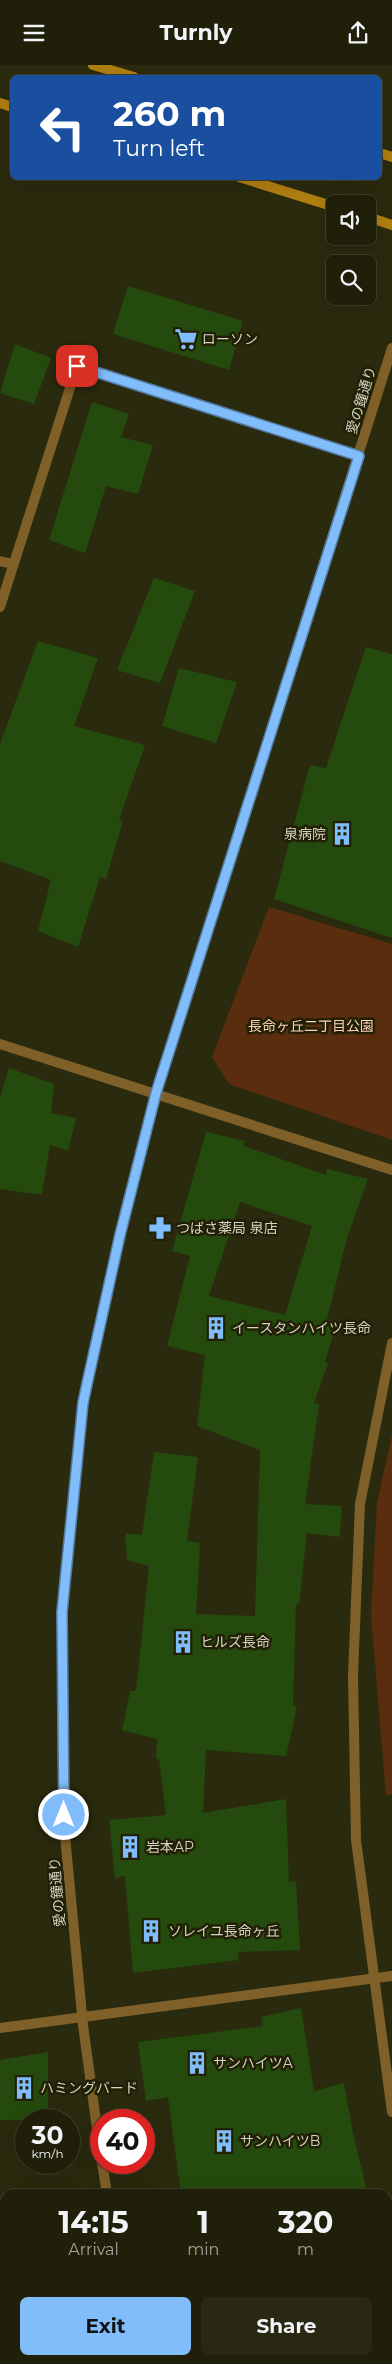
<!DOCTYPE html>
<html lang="en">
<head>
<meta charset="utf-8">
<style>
  body { margin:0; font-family:Montserrat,"Noto Sans JP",sans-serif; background:#282813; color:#f1f3f6; height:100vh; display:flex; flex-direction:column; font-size:19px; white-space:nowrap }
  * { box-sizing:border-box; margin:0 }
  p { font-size:16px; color:#a2a39c }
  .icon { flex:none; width:28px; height:28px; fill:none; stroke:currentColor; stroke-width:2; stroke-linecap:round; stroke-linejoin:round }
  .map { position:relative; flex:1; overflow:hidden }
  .side { position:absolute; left:0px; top:2124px; width:392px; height:176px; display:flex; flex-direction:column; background:#20200a; border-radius:15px 15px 0 0; box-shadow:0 5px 20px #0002,0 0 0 1px #3d3e2b }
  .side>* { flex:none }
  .hud { position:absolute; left:10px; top:10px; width:372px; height:105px; border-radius:8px; box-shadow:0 5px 20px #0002,0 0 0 1px #3d3e2b; background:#1a4fa0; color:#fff; overflow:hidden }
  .fabs { position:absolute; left:326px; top:130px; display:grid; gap:10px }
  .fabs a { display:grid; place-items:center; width:50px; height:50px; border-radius:8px; background:#20200a; box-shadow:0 5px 20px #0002,0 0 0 1px #3d3e2b; font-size:25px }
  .speed { position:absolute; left:15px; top:2044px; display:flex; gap:10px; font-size:25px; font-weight:700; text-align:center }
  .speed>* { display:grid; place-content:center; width:65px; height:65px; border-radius:50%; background:#20200a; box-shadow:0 5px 20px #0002,0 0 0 1px #3d3e2b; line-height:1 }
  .speed small { font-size:12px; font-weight:400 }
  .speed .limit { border:8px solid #d22; background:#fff; color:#111 }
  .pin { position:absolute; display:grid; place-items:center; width:42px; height:42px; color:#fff; margin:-21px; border-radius:10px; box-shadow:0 2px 8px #0006 }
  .me { position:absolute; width:55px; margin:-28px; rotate:0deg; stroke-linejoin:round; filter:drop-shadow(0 0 4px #0008) }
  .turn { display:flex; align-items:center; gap:18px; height:105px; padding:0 20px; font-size:22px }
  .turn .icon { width:65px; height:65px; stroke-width:2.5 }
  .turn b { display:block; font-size:35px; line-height:42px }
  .eta { display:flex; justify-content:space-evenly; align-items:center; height:85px; text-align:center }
  .eta b { font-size:30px; font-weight:700; line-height:35px }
  .action { display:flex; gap:10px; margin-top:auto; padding:10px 20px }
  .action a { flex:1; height:58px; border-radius:8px; background:#80bdfa; color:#111; font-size:20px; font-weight:700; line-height:58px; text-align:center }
  .action a+a { background:#282813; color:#f1f3f6 }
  header { display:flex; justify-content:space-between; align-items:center; height:65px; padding:0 20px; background:#20200a; font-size:22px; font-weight:700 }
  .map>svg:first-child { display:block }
  .green { fill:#5a2d0e }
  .building { fill:#244b0d; fill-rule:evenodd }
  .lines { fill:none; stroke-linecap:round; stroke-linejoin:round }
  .minor { stroke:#7f6028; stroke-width:10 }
  .tertiary { stroke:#7f6028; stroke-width:10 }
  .secondary { stroke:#b17f12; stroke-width:10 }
  .route-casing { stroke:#537ba2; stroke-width:12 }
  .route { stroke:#80bdfa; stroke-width:9 }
  .labels { text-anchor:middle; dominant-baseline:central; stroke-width:5; stroke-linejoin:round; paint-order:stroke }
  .poi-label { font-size:14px; fill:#d3d3c3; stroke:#212005; text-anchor:start }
  .street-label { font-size:14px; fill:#d3d3c3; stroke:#212005 }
  .park-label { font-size:14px; fill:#fdd0b5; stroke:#212005 }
</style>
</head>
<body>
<header><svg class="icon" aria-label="menu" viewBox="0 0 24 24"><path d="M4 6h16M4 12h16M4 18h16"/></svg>Turnly<svg class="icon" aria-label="share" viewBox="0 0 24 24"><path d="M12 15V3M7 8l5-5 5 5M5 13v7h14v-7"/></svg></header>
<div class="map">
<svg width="392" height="2299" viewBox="0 0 392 2299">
  <rect width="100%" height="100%" fill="#2a2a0e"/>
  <g class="green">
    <polygon points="269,842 392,879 392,1075 229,1019 212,992"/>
    <polygon points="392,1370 392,1729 386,1730 371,1549 377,1438"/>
  </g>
  <g class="building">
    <polygon points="128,221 243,256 229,305 113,269"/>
    <polygon points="15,279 51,293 34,339 0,328"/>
    <polygon points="92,337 129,349 121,372 153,380 138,429 106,421 85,488 49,475"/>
    <polygon points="154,513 195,526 160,618 117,605"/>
    <polygon points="38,576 98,593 74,661 145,680 119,755 123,756 106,814 100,812 78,882 38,866 51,815 0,796 0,679"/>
    <polygon points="366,582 392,589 392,873 274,834 310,700 326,703"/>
    <polygon points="179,603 237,617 216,678 162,661"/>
    <polygon points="9,1003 54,1019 51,1048 76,1053 68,1086 50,1080 42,1130 0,1124 0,1033"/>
    <path d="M206,1067L245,1076L244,1081L326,1110L327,1104L368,1114L347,1173L327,1255L337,1257L325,1297L328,1298L314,1338L319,1339L305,1439L342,1441L340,1472L307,1468L299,1540L296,1539L293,1641H297L286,1691L206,1685L203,1748L286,1734L289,1817L296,1816L300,1885L238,1887L239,1895L133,1908L125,1811L115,1813L109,1755L166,1750L159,1694H156L157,1674L122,1665L130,1626H136L149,1501L127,1495L125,1468L142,1470L154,1387L198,1392L187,1476L200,1478L196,1549L255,1551L260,1385L197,1361L205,1290L167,1281L190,1191L172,1186ZM240,1137L312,1161L285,1250L209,1231Z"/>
    <polygon points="301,1943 314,2026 344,2018 353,2068 366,2122 343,2129 181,2129 168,2032 146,2036 138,1977 263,1961 261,1952"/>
    <polygon points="48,1987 48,2055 0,2055 0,1995"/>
  </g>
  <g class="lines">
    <g class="minor">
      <polyline points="0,496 13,499"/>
      <polyline points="0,542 77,301 359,391"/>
      <polyline points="0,979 392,1105"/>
      <polyline points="392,1278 360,1439 353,1611 356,1775 392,2047"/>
      <polyline points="0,1963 392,1911"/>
    </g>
    <g class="tertiary">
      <polyline points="101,2093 83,1960 63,1750 62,1547 83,1338 120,1170 156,1028 392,283"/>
      <polyline points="102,2098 107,2129"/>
      <polyline points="146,2295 147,2299"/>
    </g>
    <g class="secondary">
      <polyline points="93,0 134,12"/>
      <polyline points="0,38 12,42"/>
      <polyline points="380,88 392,92"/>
      <polyline points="239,112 335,142"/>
      <polyline points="368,152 392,160"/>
    </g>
  </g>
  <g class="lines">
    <defs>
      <polyline id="route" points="64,1750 62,1547 83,1338 87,1319 120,1170 156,1028 359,391 77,301"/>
    </defs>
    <use href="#route" class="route-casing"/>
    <use href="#route" class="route"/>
  </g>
  <defs>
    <symbol id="supermarket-bare" viewBox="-9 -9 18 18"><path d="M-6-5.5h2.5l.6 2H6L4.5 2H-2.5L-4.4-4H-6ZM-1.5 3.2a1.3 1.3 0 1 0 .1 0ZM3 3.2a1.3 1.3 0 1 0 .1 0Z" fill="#80bdfa" stroke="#212005" stroke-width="2.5" paint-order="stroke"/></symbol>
    <symbol id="building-bare" viewBox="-9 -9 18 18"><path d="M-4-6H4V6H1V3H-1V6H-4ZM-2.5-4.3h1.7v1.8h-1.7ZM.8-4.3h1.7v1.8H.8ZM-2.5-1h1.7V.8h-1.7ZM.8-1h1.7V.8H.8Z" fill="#80bdfa" stroke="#212005" stroke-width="2.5" paint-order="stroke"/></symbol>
    <symbol id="pharmacy-bare" viewBox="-9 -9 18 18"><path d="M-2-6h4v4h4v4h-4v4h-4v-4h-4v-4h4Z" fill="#80bdfa" stroke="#212005" stroke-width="2.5" paint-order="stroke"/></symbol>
  </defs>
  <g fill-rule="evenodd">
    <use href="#supermarket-bare" x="170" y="258" width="32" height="32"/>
    <use href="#building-bare" x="326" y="753" width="32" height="32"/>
    <use href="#pharmacy-bare" x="144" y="1147" width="32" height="32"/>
    <use href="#building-bare" x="200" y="1247" width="32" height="32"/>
    <use href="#building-bare" x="167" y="1561" width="32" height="32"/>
    <use href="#building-bare" x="114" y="1766" width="32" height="32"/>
    <use href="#building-bare" x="135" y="1850" width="32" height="32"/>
    <use href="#building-bare" x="181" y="1982" width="32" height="32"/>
    <use href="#building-bare" x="8" y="2007" width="32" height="32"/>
    <use href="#building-bare" x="208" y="2060" width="32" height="32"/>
  </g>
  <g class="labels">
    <g class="poi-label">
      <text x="202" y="274">ローソン</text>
      <text x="326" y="769" text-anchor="end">泉病院</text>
      <text x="176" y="1163">つばさ薬局 泉店</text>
      <text x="232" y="1263">イースタンハイツ長命</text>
      <text x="200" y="1577">ヒルズ長命</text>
      <text x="146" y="1782">岩本AP</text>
      <text x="168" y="1866">ソレイユ長命ヶ丘</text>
      <text x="213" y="1998">サンハイツA</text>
      <text x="40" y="2023">ハミングバード</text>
      <text x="240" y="2076">サンハイツB</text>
    </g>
    <g class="street-label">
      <text transform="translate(361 335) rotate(-73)">愛の鐘通り</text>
      <text transform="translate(57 1827) rotate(-95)">愛の鐘通り</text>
    </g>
    <g class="park-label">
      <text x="311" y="961">長命ヶ丘二丁目公園</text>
    </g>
  </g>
</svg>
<div class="fabs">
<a><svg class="icon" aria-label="sound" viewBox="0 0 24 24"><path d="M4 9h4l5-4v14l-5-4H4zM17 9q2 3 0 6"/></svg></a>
<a><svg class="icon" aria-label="search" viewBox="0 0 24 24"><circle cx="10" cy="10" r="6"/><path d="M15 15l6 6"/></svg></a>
</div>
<div class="speed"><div>30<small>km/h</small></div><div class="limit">40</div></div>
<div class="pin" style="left:77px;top:301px;background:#d93025"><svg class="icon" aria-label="arrive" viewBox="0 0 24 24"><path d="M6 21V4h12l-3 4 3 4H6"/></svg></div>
<svg class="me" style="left:64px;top:1750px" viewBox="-20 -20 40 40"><circle r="17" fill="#80bdfa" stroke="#fff" stroke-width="3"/><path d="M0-11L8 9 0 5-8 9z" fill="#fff"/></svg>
<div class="hud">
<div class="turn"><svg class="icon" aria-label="left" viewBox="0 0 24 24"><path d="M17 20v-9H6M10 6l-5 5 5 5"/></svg><div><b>260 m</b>Turn left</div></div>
</div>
<section class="side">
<div class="eta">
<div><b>14:15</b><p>Arrival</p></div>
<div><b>1</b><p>min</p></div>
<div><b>320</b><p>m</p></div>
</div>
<div class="action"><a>Exit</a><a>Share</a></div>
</section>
</div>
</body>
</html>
